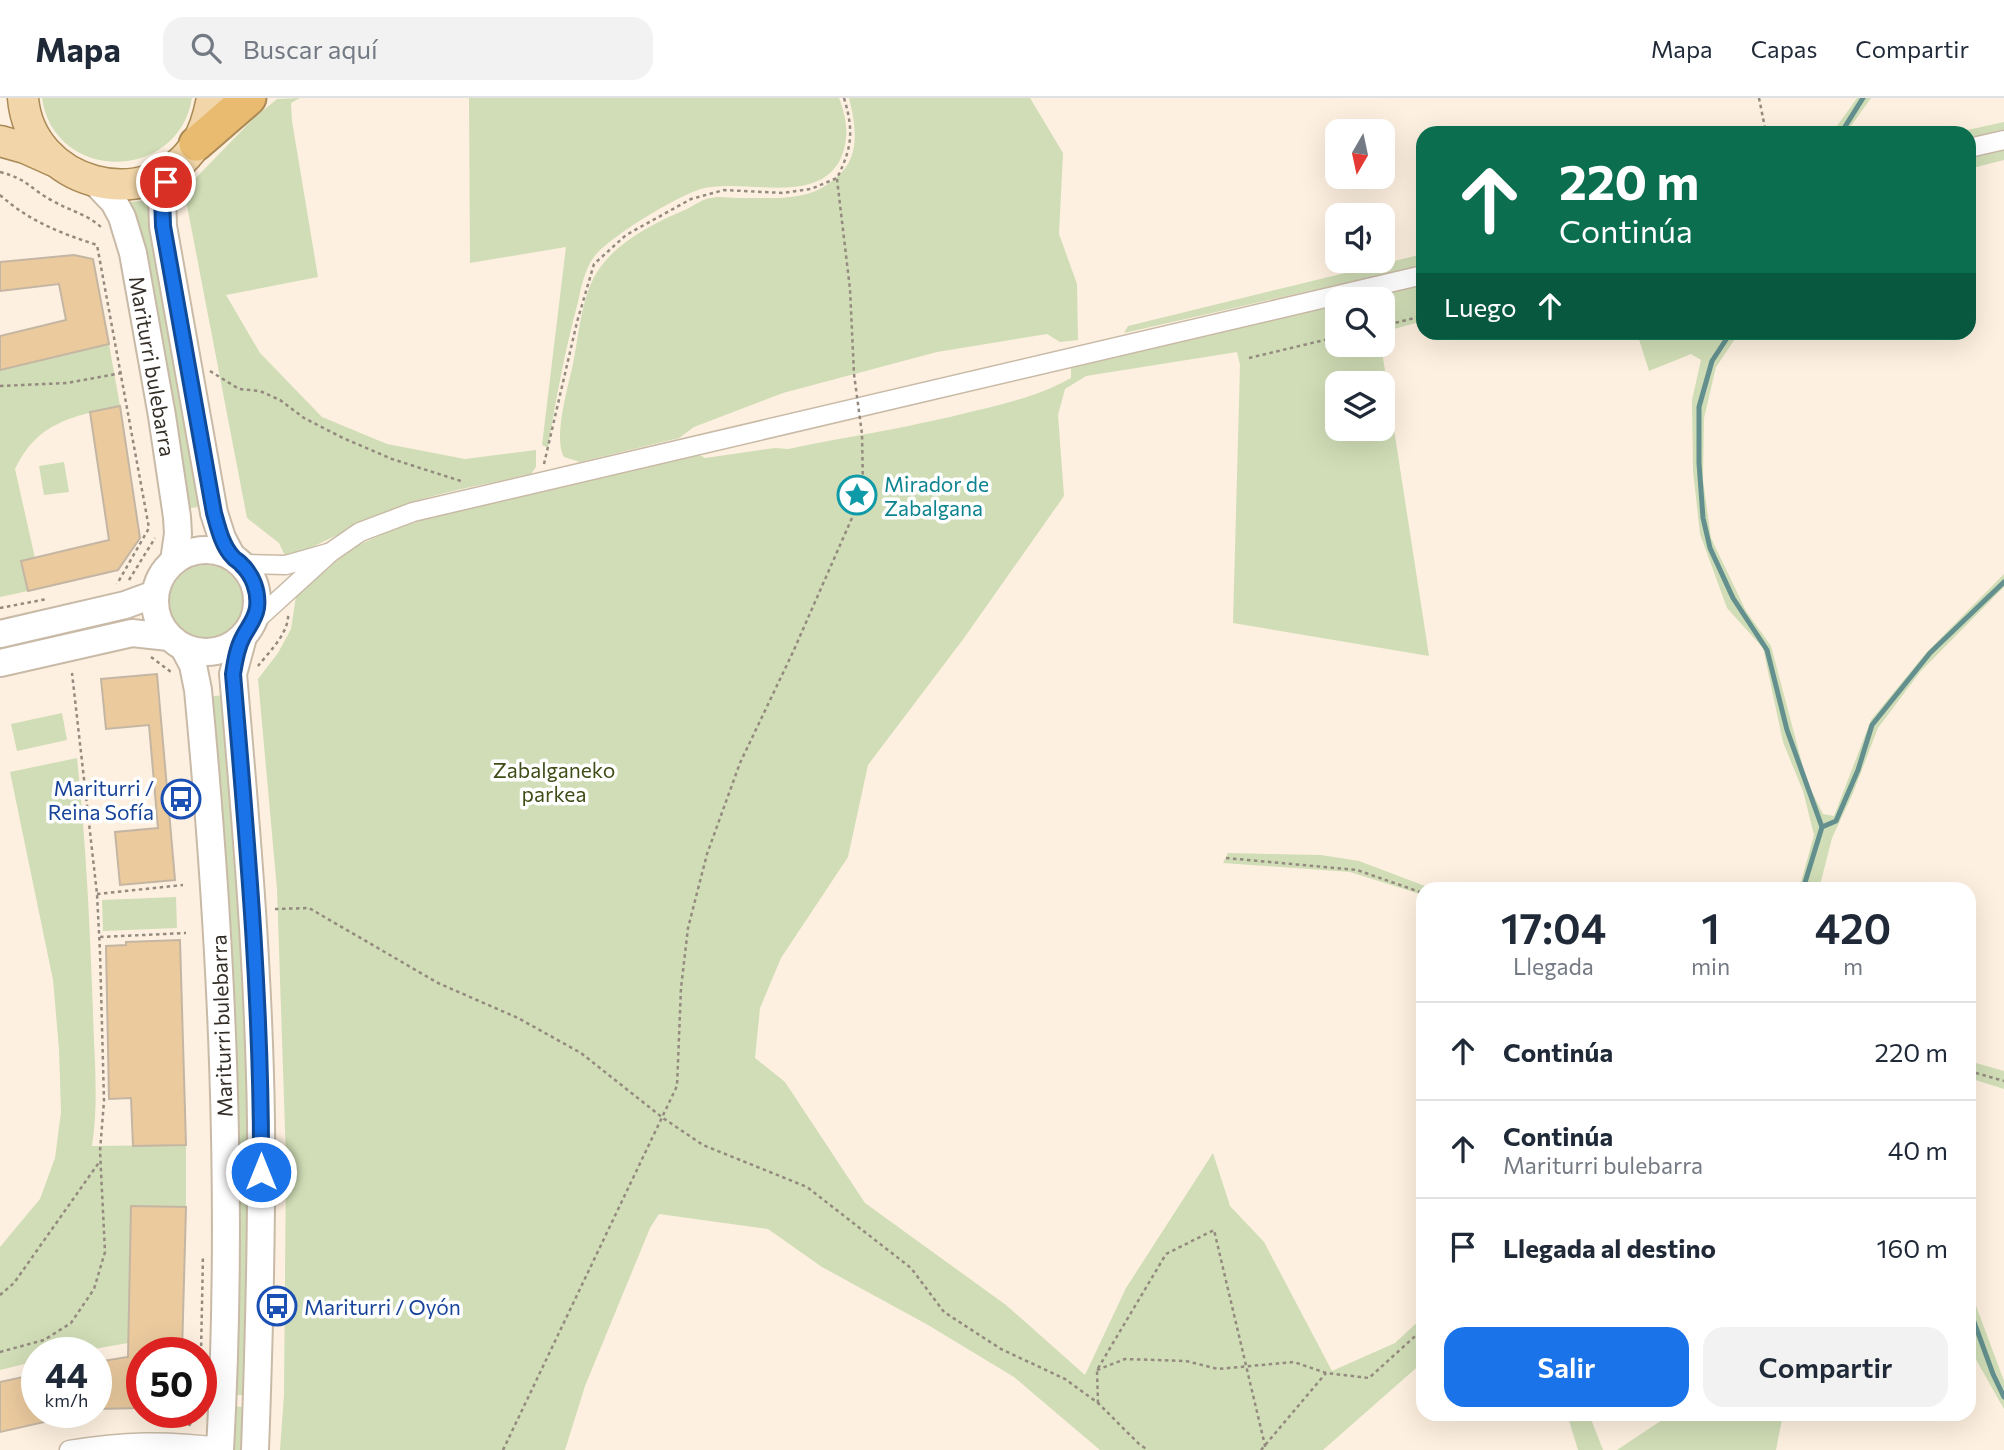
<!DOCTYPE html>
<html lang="es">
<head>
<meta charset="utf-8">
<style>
  body { margin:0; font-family:Commissioner,sans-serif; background:#f2f2f3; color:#1f2937; height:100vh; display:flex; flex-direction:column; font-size:26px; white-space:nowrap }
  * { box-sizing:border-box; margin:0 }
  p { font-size:23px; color:#747a83 }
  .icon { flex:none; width:38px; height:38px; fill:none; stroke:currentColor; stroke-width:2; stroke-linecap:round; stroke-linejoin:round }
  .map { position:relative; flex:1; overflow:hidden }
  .drawer { position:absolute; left:1416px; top:784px; width:560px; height:539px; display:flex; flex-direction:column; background:#fff; border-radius:21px; box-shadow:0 7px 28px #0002 }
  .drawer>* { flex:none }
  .hud { position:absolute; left:1416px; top:28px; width:560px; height:214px; border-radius:21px; box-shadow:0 7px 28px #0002; background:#0b6e4f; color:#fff; overflow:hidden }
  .needle { width:46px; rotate:189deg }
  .buttons { position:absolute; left:1325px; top:21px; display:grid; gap:14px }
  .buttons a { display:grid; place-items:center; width:70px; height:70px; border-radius:14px; background:#fff; box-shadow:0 7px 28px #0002; font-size:35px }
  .speed { position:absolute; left:21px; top:1239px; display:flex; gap:14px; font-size:35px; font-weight:700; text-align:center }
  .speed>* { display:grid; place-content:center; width:91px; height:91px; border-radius:50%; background:#fff; box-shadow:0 7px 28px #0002; line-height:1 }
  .speed small { font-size:18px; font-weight:400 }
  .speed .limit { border:10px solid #d22; background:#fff; color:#111 }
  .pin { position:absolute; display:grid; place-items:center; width:60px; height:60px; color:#fff; margin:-30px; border:4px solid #fff; border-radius:50%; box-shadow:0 2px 7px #0007 }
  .me { position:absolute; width:77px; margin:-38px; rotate:0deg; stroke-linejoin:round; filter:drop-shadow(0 0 5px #0008) }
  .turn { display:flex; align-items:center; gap:24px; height:147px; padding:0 28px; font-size:32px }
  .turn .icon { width:91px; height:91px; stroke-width:2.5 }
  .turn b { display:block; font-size:49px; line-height:60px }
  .then { display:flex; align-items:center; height:66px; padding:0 28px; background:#0003; gap:14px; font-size:26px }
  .eta { display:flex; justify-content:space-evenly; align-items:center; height:119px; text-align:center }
  .eta b { font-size:42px; font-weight:600; line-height:49px }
  .button { display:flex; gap:14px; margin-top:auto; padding:14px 28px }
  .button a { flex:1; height:80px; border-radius:21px; background:#1a73e8; color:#fff; font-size:28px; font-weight:600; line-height:80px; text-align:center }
  .button a+a { background:#f2f2f3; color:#1f2937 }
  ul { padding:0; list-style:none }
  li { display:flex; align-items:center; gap:21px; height:98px; padding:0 28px; border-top:2px solid #e0e1e3 }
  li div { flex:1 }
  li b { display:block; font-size:26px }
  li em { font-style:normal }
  header { display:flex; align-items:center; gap:42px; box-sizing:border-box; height:98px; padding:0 35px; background:#fff; border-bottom:2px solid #e0e1e3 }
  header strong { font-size:33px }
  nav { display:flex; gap:38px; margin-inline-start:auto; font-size:24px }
  .search { width:490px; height:63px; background:#f2f2f3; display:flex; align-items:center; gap:18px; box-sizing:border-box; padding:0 24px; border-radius:21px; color:#747a83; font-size:26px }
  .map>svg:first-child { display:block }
  .green { fill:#d0ddb6; fill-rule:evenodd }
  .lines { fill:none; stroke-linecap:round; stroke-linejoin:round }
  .stream { stroke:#63908e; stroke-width:5 }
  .building { fill:#ebca9e; stroke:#c5b6a3; stroke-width:2 }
  .street-casing { stroke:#c9baa7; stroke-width:21 }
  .secondary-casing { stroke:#c9baa7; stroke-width:30 }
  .primary-casing { stroke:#aa8a56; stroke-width:33 }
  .highway-casing { stroke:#aa8a56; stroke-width:37 }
  .path { stroke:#948a7f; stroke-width:2.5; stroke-dasharray:3.5 3.5; stroke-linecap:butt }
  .street { stroke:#fff; stroke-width:18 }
  .secondary { stroke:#fff; stroke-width:26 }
  .primary { stroke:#f2d6a9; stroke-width:30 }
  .highway { stroke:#e9bb70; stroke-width:33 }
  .path-bridge { stroke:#948a7f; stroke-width:2.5; stroke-dasharray:3.5 3.5; stroke-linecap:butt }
  .route-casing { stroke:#114b97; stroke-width:18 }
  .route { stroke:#1a73e8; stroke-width:12 }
  .labels { text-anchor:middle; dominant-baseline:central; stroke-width:7; stroke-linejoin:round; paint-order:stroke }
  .street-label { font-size:21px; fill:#342e27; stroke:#fff }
  .culture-label { font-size:21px; fill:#0d838f; stroke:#fff; text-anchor:start }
  .park-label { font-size:21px; fill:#3e4c16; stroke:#fff }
  .transit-label { font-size:21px; fill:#164399; stroke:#fff; text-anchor:end }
</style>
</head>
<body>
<header>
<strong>Mapa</strong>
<div class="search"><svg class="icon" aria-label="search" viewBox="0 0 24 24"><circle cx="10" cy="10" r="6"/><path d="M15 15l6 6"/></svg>Buscar aquí</div>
<nav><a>Mapa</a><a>Capas</a><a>Compartir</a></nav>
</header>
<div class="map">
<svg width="2004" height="1352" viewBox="0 0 2004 1352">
  <rect width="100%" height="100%" fill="#fdf0e0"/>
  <g class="green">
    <path d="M42,0H192C178,85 54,85 42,0Z"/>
    <path d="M300,0L291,5L292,23L318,179L226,197L260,255L322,319L387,346L465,361L536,352V369L531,376C484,387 434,394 389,413C354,427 321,447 286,460L279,445L247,420L184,92L254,20L277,1Z"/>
    <path d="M469,0H839C847,21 850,41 840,62C815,109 743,79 701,91C677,98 609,139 594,159C585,170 581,190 578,204C565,252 556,301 548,350L542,347L566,149L470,165Z"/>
    <path d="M849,0H1030L1063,55L1059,136L1077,186L1078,242L1060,244L1047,236L937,254L783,295L694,329L679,340L580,364L564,359C553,340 568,289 573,266C579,237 581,200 597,174C617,143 654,125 687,111C694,107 703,101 711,100C719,98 729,100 737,100C778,99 811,106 841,75C861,55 855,24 849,0Z"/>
    <polygon points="1857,0 1871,0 1846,35 1832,35"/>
    <polygon points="2004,24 2004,34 1969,42 1969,35 1954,35"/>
    <polygon points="2004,51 2004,62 1969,71 1969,59"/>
    <polygon points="148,102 204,408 185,411 131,104"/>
    <polygon points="1423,156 1423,167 1124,235 1128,228"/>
    <polygon points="1423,186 1423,223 1383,234 1382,201 1359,201"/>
    <path d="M1337,206V247H1381L1429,558L1233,525L1240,267L1237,254L1086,278L1065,291L1058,317L1064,398L964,540L868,667L848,759L781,860L760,910L755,960L785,984L865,1105L1006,1207L1085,1277L1126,1190L1213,1055L1230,1108L1264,1144L1332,1273L1395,1245L1423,1219V1264L1323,1352H1100L1014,1279L928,1227L822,1169L768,1131L659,1116L650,1130L585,1288L565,1352H280L284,1297L286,1061L277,791L258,581L278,555L291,531L296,498L352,450L399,429L467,409L698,356L705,360L775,350L788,351C850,338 913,329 974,313C1008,305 1041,297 1071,280V268ZM1337,285H1382V331H1337Z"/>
    <polygon points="1637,235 1739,235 1716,269 1704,320 1703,382 1711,440 1746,513 1771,548 1807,684 1823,716 1834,718 1871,622 1926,555 2004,476 2004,489 1920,574 1878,630 1853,695 1832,740 1819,791 1799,791 1814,737 1803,693 1783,644 1763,550 1727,510 1700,436 1693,373 1692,302 1701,262 1691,256 1649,273"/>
    <path d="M109,246L120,308C73,318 37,324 15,371L35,460L21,463L28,493L0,499V272Z"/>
    <polygon points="64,364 69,394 44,397 39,368"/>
    <circle cx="206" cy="504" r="37"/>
    <polygon points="113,519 116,531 0,557 0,545"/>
    <polygon points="224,597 249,942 247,1297 230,1297 206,599"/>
    <polygon points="62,615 67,642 17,653 11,626"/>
    <path d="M77,660C86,745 90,829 93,915C94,959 99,1004 92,1048L186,1047V1109L130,1157L128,1245L71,1255H37V1263L0,1272V1149L40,1101L55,1060L61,1014L59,951L53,882L10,674Z"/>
    <polygon points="1228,755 1321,757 1359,763 1433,791 1423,791 1423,797 1350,774 1223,765"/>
    <polygon points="176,799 177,830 103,833 102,802"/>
    <polygon points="1969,963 2004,973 2004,991 1969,980"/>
    <polygon points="1969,1189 2004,1283 2004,1311 1970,1251"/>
    <polygon points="229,1308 246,1309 243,1352 228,1352"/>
    <polygon points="1567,1316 1589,1316 1603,1352 1578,1352"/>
    <polygon points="1671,1316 1783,1316 1776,1352 1617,1352"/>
  </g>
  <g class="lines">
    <g class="stream">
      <polyline points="1841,35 1863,0"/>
      <polyline points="1731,234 1712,263 1699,309 1699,365 1703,420 1710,450 1733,500 1767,552 1787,632 1822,729 1803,791"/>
      <polyline points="1822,729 1836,723 1858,672 1872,627 1930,555 2004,484"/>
      <polyline points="1969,1210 1993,1276 2004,1299"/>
    </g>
  </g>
  <g class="building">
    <polygon points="74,157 93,161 109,246 0,272 0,238 66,222 59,186 0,193 0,164"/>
    <polygon points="120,308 140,440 118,472 28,493 21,463 109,442 90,314"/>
    <polygon points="157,576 175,782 120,787 115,734 158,730 149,627 106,631 101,581"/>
    <polygon points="180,842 186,1047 133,1048 131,1000 109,1001 106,848 126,847 126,844"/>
    <polygon points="131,1108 186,1109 182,1255 142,1255 142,1310 96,1311 96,1264 128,1259"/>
    <polygon points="37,1276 37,1314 61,1314 62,1320 0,1334 0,1284"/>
  </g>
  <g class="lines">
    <defs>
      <g id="street">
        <polyline points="1969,50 2004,42"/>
        <polyline points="242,466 286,467 328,455"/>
        <polyline points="253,525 331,454 360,434 413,414 1423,177"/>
        <path d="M69,1352C124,1343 165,1342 220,1349"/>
      </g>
      <g id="secondary">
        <polyline points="174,68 162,97 163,128 214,415 222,440 232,459"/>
        <polyline points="95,84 114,104 122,119 133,155 162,318 177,419 178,436 174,463"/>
        <circle cx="206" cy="503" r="51"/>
        <polyline points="0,536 125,507 155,496"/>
        <path d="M243,539L233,576C246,725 259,875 261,1024C262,1134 259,1243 255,1352"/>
        <path d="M184,550L193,567L198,592C222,845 234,1098 220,1352"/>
        <polyline points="0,565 132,535 169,539"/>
      </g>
      <g id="primary">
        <path d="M23,0C30,87 149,119 196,46C205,32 209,16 212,0"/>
        <polyline points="0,43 25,50 54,63"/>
      </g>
      <polyline id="highway" points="196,46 249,0"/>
    </defs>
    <use href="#street" class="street-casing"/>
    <use href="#secondary" class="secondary-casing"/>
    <use href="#primary" class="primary-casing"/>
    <use href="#highway" class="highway-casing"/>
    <g class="path">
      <polyline points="1759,0 1766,35"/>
      <path d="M0,74C28,81 30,91 53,103C70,113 85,115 101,129"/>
      <polyline points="837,81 850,191 854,276"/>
      <path d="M0,97C29,123 60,135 97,147L149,430L117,486"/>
      <polyline points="1382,228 1423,218"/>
      <polyline points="1249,260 1337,239"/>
      <polyline points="210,273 239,291 260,293 280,302 304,320 343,340 392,361 464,384"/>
      <polyline points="0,288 67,285 122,275"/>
      <path d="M544,366L577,224L594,166L626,137L691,101L724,92L783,95L811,91L837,80C852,50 854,33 844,0"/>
      <polyline points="129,482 155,440"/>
      <polyline points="0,510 47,501"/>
      <polyline points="151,559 171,574"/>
      <path d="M258,568C269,554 290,534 288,515"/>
      <polyline points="1226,760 1357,772 1423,795"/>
      <polyline points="97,796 183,787"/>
      <polyline points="275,811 309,810 438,885 518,920 581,955 663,1020 703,1047 807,1089 911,1170 944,1214 1001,1251 1065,1281 1098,1305 1139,1346 1148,1352"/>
      <polyline points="100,839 186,835"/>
      <polyline points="1969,973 2004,983"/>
      <polyline points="0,1197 14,1185 100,1063"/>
      <polyline points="0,1254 44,1242 71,1225 94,1191 105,1154 100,1053 104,1003 100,854 97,796 72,575"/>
      <polyline points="201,1255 203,1157"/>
      <polyline points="1097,1272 1125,1261 1186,1263 1218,1271 1294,1264 1326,1275 1369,1280 1423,1231"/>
      <polyline points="1098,1305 1097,1272 1166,1156 1214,1132 1266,1352"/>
      <polyline points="189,1328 197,1314"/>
      <polyline points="503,1352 677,988 681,890 688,830 707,756 740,665 793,554 859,404 863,390 862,336"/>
      <polyline points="1261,1352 1326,1275"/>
    </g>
    <use href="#street" class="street"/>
    <use href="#secondary" class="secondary"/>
    <use href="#primary" class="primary"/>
    <use href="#highway" class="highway"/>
    <polyline class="path-bridge" points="854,276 862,336"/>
  </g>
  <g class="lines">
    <defs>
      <path id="route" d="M166,84L162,97L163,128L214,415C218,429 222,448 233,459C235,462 239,463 241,466C253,477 259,494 257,510C255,522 248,529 243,539C237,550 235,563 233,576C247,741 262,908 261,1074"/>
    </defs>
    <use href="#route" class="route-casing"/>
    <use href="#route" class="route"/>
  </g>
  <defs>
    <symbol id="sight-ring" viewBox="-11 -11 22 22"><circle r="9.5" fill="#fff" stroke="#0f9aa8" stroke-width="1.5"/><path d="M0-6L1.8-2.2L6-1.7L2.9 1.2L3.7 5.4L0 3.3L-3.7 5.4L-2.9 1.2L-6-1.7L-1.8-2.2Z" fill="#0f9aa8"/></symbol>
    <symbol id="bus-ring" viewBox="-11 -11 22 22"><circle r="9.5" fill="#fff" stroke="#1a4fb4" stroke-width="1.5"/><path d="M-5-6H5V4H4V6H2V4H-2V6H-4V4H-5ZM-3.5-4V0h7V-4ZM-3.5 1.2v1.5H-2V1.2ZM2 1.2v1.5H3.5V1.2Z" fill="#1a4fb4"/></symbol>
  </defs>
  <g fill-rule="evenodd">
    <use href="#sight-ring" x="835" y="375" width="44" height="44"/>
    <use href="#bus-ring" x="159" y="679" width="44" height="44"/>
    <use href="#bus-ring" x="255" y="1186" width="44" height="44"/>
  </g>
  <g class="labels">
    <g class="street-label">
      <text transform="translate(153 268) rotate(80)">Mariturri bulebarra</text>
      <text transform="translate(221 928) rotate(-92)">Mariturri bulebarra</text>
    </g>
    <g class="culture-label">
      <text x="884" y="385">Mirador de<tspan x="884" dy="24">Zabalgana</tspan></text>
    </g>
    <g class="park-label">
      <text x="554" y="671">Zabalganeko<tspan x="554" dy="24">parkea</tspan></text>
    </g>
    <g class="transit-label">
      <text x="154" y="689">Mariturri /<tspan x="154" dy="24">Reina Sofía</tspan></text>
      <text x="304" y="1208" text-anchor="start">Mariturri / Oyón</text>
    </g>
  </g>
</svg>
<div class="buttons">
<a><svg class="needle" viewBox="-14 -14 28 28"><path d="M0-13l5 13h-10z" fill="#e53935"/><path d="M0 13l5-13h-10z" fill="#747a83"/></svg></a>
<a><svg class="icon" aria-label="sound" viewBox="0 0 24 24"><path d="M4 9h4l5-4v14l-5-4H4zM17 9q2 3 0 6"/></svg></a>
<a><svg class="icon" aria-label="search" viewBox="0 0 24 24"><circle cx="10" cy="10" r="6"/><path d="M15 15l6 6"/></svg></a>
<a><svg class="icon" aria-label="layers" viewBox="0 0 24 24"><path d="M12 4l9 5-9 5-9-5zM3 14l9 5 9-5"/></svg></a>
</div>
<div class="speed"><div>44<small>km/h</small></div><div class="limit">50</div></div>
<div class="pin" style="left:166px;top:84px;background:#d93025"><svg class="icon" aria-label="arrive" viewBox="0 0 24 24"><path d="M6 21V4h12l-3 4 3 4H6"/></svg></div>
<svg class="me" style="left:261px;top:1074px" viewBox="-20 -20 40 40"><circle r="17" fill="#1a73e8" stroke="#fff" stroke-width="3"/><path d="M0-11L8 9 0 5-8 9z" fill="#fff"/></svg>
<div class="hud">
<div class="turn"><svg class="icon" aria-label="ahead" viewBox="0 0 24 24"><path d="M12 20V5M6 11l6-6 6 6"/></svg><div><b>220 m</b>Continúa</div></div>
<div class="then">Luego<svg class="icon" aria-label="ahead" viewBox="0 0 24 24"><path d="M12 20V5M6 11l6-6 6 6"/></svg></div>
</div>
<section class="drawer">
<div class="eta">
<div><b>17:04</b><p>Llegada</p></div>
<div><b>1</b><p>min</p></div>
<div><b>420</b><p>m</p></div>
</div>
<ul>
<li><svg class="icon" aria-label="ahead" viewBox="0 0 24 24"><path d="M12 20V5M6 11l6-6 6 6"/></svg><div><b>Continúa</b></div><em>220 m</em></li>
<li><svg class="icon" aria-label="ahead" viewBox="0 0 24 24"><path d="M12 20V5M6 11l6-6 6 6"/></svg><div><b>Continúa</b><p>Mariturri bulebarra</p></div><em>40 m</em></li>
<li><svg class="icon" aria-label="arrive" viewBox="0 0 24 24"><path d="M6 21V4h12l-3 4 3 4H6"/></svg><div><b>Llegada al destino</b></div><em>160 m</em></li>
</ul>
<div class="button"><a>Salir</a><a>Compartir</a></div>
</section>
</div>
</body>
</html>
